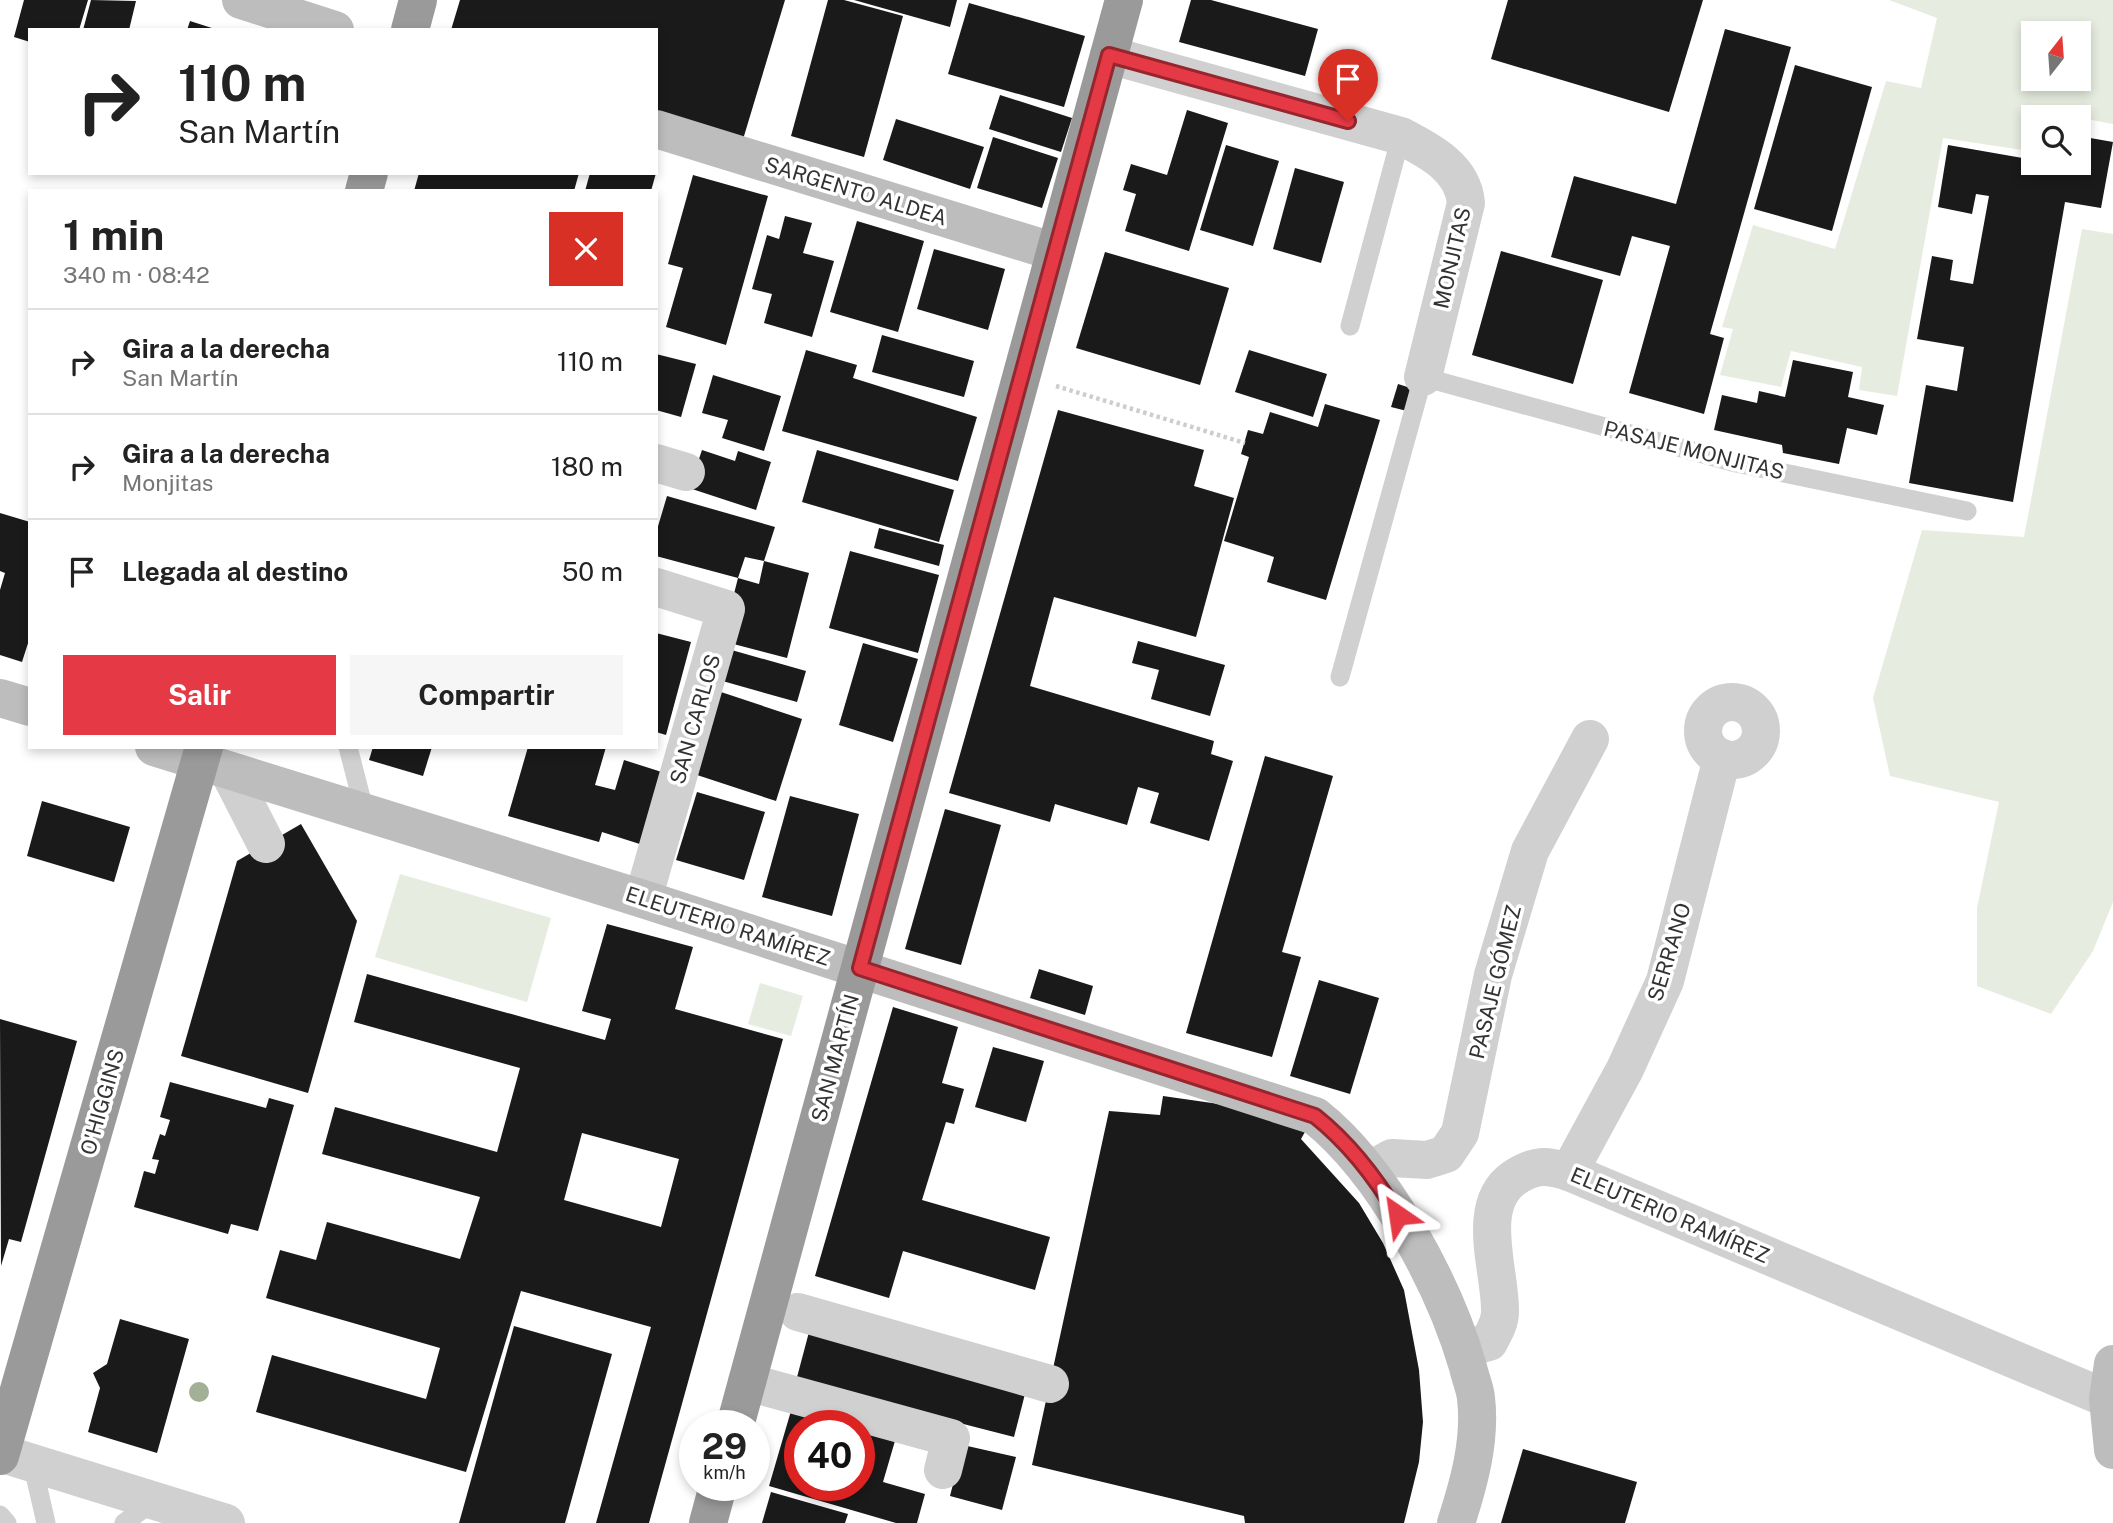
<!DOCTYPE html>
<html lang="es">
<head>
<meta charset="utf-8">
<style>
  body { margin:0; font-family:"Public Sans",sans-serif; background:#f6f6f6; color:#222; height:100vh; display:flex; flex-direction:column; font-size:26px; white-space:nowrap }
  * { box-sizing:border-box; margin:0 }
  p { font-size:23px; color:#767676 }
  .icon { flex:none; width:38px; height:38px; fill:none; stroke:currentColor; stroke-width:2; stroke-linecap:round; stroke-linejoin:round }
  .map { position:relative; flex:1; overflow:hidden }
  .side { position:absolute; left:28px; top:189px; width:630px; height:560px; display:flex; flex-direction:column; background:#fff; border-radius:0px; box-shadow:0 4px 10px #0003 }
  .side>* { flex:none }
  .guide { position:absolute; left:28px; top:28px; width:630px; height:147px; border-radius:0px; box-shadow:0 4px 10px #0003; background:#fff; color:#222; overflow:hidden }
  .needle { width:46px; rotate:17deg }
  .controls { position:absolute; left:2021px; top:21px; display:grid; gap:14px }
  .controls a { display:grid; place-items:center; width:70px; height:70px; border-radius:0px; background:#fff; box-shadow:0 4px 10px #0003; font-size:35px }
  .speed { position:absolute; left:679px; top:1410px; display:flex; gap:14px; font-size:35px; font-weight:700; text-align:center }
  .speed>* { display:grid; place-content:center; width:91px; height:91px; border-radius:50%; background:#fff; box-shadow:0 4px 10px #0003; line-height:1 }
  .speed small { font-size:18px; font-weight:400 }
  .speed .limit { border:10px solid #d22; background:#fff; color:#111 }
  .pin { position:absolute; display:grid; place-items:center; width:60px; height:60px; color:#fff; margin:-72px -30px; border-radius:50% 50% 50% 0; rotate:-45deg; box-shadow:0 0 7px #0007 }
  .pin .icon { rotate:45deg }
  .me { position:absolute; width:77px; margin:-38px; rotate:328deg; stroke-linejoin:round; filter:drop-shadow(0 0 5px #0008) }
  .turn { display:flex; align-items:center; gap:24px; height:147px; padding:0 35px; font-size:32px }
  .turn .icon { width:91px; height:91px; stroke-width:2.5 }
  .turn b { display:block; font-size:49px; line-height:60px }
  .round { display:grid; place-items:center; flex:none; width:74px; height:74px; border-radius:0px; background:#f6f6f6 }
  .summary { display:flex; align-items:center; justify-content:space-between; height:119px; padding:0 35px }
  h1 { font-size:42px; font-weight:700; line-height:52px }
  .action { display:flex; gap:14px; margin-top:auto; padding:14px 35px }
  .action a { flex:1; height:80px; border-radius:0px; background:#e63946; color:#fff; font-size:28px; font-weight:700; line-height:80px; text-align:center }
  .action a+a { background:#f6f6f6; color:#222 }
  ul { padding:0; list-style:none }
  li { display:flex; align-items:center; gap:21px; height:105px; padding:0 35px; border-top:2px solid #e0e0e0 }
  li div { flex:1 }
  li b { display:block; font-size:26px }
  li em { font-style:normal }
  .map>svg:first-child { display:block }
  .green { fill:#e6ecdf; fill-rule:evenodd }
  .building { fill:#1a1a1a; fill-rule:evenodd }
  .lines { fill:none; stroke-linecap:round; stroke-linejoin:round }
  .path { stroke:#cdcdcd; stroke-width:4.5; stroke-dasharray:3.5 3.5; stroke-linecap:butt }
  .lane { stroke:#d0d0d0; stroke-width:19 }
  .street { stroke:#d0d0d0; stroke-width:38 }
  .secondary { stroke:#bdbdbd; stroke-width:38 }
  .highway { stroke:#9a9a9a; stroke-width:38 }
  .tree { fill:#a2b095 }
  .route-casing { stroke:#96252e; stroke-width:18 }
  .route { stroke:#e63946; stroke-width:12 }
  .labels { text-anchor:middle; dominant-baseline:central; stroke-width:7; stroke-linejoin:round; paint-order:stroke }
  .street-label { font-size:21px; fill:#333; stroke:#fff }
</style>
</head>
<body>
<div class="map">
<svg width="2113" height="1523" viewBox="0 0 2113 1523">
  <rect width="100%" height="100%" fill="#fff"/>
  <g class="green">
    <path d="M1889,0H2113V124L2034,109L2029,151L1943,138L1897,396L1859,390L1862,367L1791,351L1781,387L1720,375L1733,329L1722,327L1753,225L1835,249L1886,81L1921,88L1937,18ZM2034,33H2079V79H2034Z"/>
    <polygon points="2082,229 2113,234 2113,902 2093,951 2051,1014 1977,986 1977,908 1999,802 1890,776 1873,698 1922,530 2024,537"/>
    <polygon points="400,874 551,918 527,1002 375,957"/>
    <polygon points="760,983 803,996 791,1036 748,1024"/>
  </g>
  <g class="building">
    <polygon points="24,0 88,0 79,30 30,30 30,42 14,37"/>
    <polygon points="91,0 136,1 129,30 83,30"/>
    <polygon points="460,0 785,0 741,146 656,121 656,30 451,30"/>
    <polygon points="828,0 844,0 903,16 864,157 791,136"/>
    <polygon points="854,0 957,0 950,27"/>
    <polygon points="1191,0 1211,0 1318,29 1305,76 1179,42"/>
    <polygon points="1508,0 1703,0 1669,112 1491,59"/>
    <polygon points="969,3 1085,36 1064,107 948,74"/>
    <polygon points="190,21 215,29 215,30 187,30"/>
    <polygon points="1725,29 1791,47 1710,334 1724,338 1704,414 1629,393 1670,246 1632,236 1620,276 1551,257 1574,176 1676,204"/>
    <polygon points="1795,65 1872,87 1832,231 1754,209"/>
    <polygon points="1000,95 1072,118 1061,152 989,129"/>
    <polygon points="1187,110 1228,123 1189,251 1125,231 1136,194 1123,190 1131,164 1167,175"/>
    <polygon points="896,119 984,147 970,189 883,160"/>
    <polygon points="2079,136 2113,142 2101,208 2065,202 2013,502 1909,483 1926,385 1957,391 1964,347 1917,339 1932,256 1953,260 1950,280 1973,284 1989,196 1976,194 1972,214 1938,207 1948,145 2034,160 2034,163 2079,163"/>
    <polygon points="993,137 1058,158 1042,208 977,188"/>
    <polygon points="1226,145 1279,161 1253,246 1200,230"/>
    <polygon points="1295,168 1344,182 1321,263 1273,249"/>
    <polygon points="419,173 579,173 574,191 414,191"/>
    <polygon points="590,173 656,173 651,191 585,191"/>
    <polygon points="693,175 768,196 726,345 666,327 683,268 668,264"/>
    <polygon points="785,216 812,223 803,253 834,261 812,337 764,323 772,294 752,289 767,235 779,239"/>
    <polygon points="857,221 924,241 898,332 830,312"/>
    <polygon points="934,249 1005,269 988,330 917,309"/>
    <polygon points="1501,251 1603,280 1573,384 1472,355"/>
    <polygon points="1105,252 1229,288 1200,385 1076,348"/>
    <polygon points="882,335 974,361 964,397 872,372"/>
    <polygon points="806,350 857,365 853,378 977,417 958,481 782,431"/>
    <polygon points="1249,350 1327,374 1313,417 1235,392"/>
    <polygon points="656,354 696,364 681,417 656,410"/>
    <polygon points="1793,360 1853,372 1848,397 1884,405 1877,435 1847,428 1839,464 1783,453 1782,445 1714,430 1722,395 1757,403 1759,391 1785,397"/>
    <polygon points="713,375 781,396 764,451 722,438 728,420 702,413"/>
    <polygon points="1398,384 1414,389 1407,411 1391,407"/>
    <polygon points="1325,404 1380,420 1326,600 1267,582 1274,557 1224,541 1249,457 1241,454 1248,430 1263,434 1270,412 1318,427"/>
    <polygon points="1058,410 1204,450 1194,486 1234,498 1196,637 1054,597 1030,686 1214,741 1211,754 1233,761 1209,841 1150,823 1159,793 1138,787 1127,825 1055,804 1050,822 949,793"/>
    <polygon points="702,450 735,461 738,451 771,462 756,510 689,488"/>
    <polygon points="817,450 954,490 939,542 802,502"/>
    <polygon points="667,496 775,527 764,561 745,557 738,578 656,556 656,533"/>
    <polygon points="0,513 30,522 30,637 22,662 0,655 0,590 5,573 0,571"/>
    <polygon points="879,528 944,545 939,566 874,548"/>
    <polygon points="850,551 939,575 918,653 829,628"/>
    <polygon points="764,561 809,573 787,658 722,641 738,578 759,584"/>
    <polygon points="656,633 691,642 666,735 656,732"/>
    <polygon points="1138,641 1225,665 1210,716 1151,699 1159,670 1132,663"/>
    <polygon points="863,643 918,659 893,742 839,725"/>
    <polygon points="728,649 806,671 797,702 719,680"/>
    <polygon points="721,692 802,719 776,801 694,774"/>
    <polygon points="373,747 432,747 423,776 369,760"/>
    <polygon points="528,747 606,747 595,785 615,790 624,760 668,774 646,846 602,832 599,842 508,816"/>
    <polygon points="1265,756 1333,776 1282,952 1301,957 1272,1057 1186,1033"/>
    <polygon points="697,792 765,812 744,880 676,860"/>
    <polygon points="790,796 859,814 832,916 762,897"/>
    <polygon points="42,801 130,827 114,882 27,856"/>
    <polygon points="945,809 1001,825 961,965 905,949"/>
    <polygon points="301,824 357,921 308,1093 181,1056 237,861"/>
    <path d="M607,924L693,947L675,1009L783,1039L649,1523H596L651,1327L521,1291L466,1472L256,1412L272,1355L426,1399L440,1348L266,1298L280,1250L316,1260L327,1222L460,1259L480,1197L322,1154L335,1107L497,1152L520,1068L354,1022L367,974L605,1040L611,1019L582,1011ZM582,1133L679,1159L661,1227L564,1200Z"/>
    <polygon points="1039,969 1093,986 1085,1015 1030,998"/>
    <polygon points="1319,980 1379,998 1350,1094 1290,1076"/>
    <polygon points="893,1007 958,1027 942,1083 964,1089 954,1124 946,1122 922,1200 1050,1237 1035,1290 903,1251 889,1298 815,1276"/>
    <polygon points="0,1019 77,1041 21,1242 9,1239 1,1266"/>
    <polygon points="993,1047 1044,1061 1026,1122 975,1107"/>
    <polygon points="170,1082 266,1108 269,1098 294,1105 258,1231 231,1224 228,1234 134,1207 144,1171 155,1174 159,1160 152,1159 160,1134 165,1136 170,1120 160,1117"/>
    <polygon points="1163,1096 1240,1107 1310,1123 1301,1139 1359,1203 1383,1243 1404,1290 1419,1370 1423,1422 1419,1462 1404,1523 1245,1523 1244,1516 1032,1465 1109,1111 1160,1115"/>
    <polygon points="120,1319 189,1339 157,1453 88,1432 100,1388 93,1373 107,1364"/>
    <polygon points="514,1326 612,1354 565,1523 459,1523"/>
    <polygon points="809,1332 1026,1390 1014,1437 796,1381"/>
    <path d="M793,1404L897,1434L883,1482L925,1494L917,1523H896L769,1486ZM800,1426H859V1486H800Z"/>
    <polygon points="963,1445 1016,1457 1002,1510 950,1496"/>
    <polygon points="1523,1449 1637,1482 1625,1523 1501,1523"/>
    <polygon points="771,1492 848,1514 845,1523 762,1523"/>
  </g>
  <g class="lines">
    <polyline class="path" points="1056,386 1245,443"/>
    <g class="lane">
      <polyline points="1350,326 1401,136"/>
      <polyline points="1340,677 1423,377 1736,463 1967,511"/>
      <polyline points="348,747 365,813"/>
      <polyline points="32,1462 46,1523"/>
      <polyline points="0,1515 7,1523"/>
      <polyline points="124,1523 154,1501"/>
    </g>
    <g class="street">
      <path d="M1109,55L1401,136C1430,151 1463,168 1466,203L1423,377"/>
      <polyline points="656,463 686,472"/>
      <circle cx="1732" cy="731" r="29"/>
      <polyline points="229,772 266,844"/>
      <polyline points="643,899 726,609 656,587"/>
      <polyline points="1368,1171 1392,1158 1427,1160 1446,1154 1460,1133 1493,975 1530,851 1590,739"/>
      <polyline points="1569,1172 1625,1069 1665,981 1722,758"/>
      <polyline points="798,1312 1050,1384"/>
      <path d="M1461,1343L1474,1346L1489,1342C1494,1332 1500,1323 1500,1312C1501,1272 1474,1206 1514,1178C1535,1164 1546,1165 1569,1172L2108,1399"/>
      <polyline points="747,1382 951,1438 943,1470"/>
      <polyline points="0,1453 226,1523"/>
    </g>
    <g class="secondary">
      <polyline points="241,0 335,30"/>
      <polyline points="656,129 1055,252"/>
      <polyline points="0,698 30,707"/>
      <path d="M154,747L643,899L1315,1116C1383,1170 1444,1284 1468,1367C1470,1377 1475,1388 1476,1398C1481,1440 1469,1483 1456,1523"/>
      <polyline points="2113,1364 2108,1399 2113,1450"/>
    </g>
    <g class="highway">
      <polyline points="410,30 418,0"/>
      <polyline points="364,191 369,173"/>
      <polyline points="735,1426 1124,0"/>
      <polyline points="0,1456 204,747"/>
      <polyline points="708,1523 718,1486"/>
    </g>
  </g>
  <circle class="tree" cx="199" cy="1392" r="10"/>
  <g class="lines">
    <defs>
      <path id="route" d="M1348,121L1109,55L860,968L1315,1116C1349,1143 1376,1178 1398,1215"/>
    </defs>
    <use href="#route" class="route-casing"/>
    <use href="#route" class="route"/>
  </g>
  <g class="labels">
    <g class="street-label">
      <text transform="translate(856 191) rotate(17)">SARGENTO ALDEA</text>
      <text transform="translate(1452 258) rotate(-77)">MONJITAS</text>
      <text transform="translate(1694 450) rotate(14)">PASAJE MONJITAS</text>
      <text transform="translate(695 719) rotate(-74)">SAN CARLOS</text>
      <text transform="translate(728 926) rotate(18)">ELEUTERIO RAMÍREZ</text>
      <text transform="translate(1669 952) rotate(-73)">SERRANO</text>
      <text transform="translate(1495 982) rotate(-76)">PASAJE GÓMEZ</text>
      <text transform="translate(835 1058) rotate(-75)">SAN MARTÍN</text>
      <text transform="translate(102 1102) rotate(-74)">O'HIGGINS</text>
      <text transform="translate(1670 1215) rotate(23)">ELEUTERIO RAMÍREZ</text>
    </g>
  </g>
</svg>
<div class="controls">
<a><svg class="needle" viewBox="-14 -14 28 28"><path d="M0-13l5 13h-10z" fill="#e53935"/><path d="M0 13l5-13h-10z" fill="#767676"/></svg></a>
<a><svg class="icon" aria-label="search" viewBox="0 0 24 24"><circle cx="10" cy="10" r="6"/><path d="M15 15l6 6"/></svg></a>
</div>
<div class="speed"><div>29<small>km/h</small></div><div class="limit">40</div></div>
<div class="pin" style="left:1348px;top:121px;background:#d93025"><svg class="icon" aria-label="arrive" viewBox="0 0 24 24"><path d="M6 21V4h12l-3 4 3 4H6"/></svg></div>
<svg class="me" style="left:1398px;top:1215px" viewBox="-20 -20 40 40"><path d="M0-17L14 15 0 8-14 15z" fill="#e63946" stroke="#fff" stroke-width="4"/></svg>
<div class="guide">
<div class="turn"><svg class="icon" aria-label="right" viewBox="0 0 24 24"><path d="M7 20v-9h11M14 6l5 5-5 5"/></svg><div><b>110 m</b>San Martín</div></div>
</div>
<section class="side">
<div class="summary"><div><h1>1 min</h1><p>340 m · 08:42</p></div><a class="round" style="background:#d93025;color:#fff"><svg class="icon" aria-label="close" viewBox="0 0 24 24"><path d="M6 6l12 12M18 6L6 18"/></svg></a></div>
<ul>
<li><svg class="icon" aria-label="right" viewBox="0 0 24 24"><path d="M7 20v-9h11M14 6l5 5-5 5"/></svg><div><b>Gira a la derecha</b><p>San Martín</p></div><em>110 m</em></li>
<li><svg class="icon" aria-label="right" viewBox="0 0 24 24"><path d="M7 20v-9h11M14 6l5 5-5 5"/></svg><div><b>Gira a la derecha</b><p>Monjitas</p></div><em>180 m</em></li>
<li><svg class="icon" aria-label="arrive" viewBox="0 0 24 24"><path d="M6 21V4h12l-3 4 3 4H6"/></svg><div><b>Llegada al destino</b></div><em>50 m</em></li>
</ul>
<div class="action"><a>Salir</a><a>Compartir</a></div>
</section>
</div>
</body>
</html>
